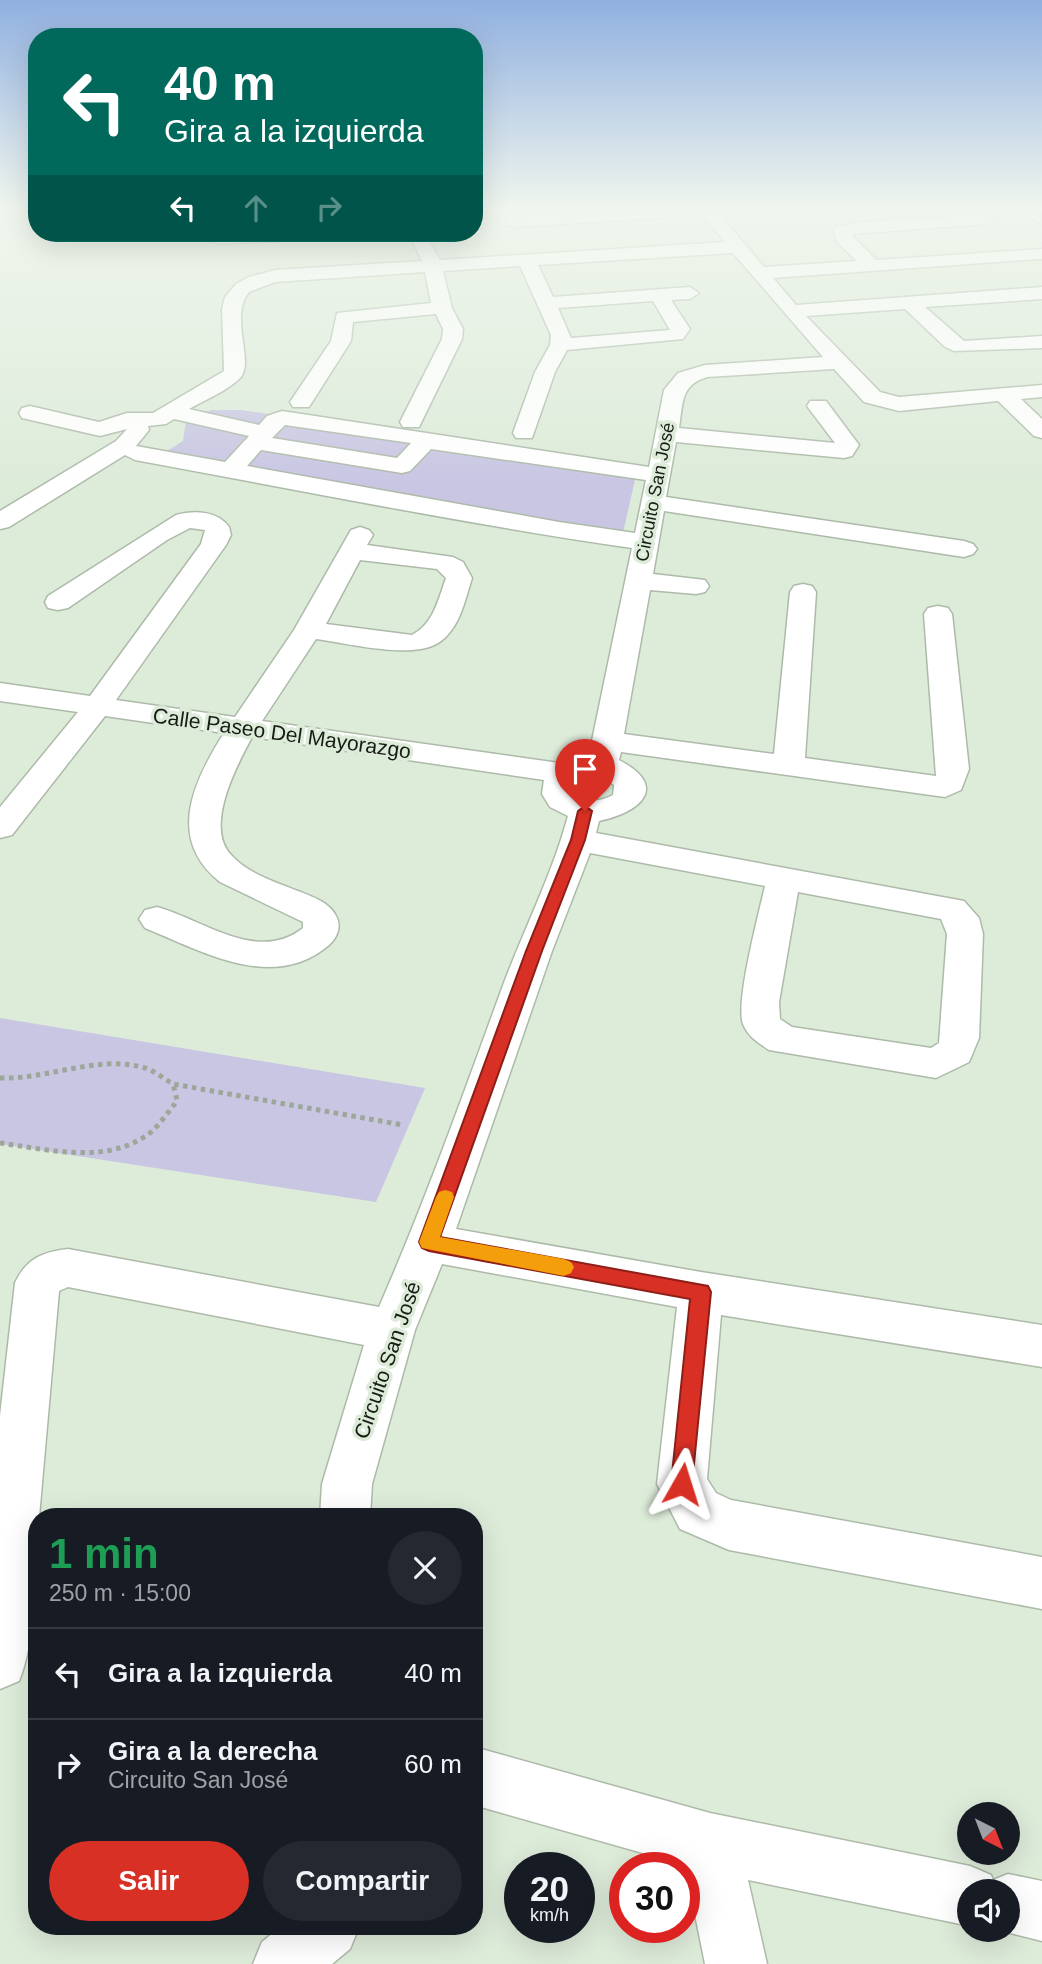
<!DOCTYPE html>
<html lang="es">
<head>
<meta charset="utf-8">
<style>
  body { margin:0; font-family:Arial,sans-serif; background:#242831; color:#f1f3f6; height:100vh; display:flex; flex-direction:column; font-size:26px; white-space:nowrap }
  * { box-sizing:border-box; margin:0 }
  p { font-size:23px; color:#9ea1a6 }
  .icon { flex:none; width:38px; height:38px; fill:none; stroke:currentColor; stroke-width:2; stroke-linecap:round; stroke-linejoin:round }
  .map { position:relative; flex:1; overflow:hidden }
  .details { position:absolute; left:28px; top:1508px; width:455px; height:427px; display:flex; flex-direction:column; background:#171b24; border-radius:28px; box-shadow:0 7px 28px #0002 }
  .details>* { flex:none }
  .hud { position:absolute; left:28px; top:28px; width:455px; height:214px; border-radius:28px; box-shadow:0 7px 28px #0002; background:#00695c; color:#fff; overflow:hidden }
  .needle { width:46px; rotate:138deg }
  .fabs { position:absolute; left:957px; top:1802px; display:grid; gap:14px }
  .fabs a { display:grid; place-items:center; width:63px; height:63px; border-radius:50%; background:#171b24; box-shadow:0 7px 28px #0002; font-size:35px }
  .speed { position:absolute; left:504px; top:1852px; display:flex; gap:14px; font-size:35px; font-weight:700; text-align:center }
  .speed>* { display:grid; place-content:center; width:91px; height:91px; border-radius:50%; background:#171b24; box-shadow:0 7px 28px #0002; line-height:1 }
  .speed small { font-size:18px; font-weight:400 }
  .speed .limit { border:10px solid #d22; background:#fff; color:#111 }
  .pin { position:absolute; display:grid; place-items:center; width:60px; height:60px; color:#fff; margin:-72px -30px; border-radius:50% 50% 50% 0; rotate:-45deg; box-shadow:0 0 7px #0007 }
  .pin .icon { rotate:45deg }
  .me { position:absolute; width:77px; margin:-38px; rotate:6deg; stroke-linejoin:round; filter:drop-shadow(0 0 5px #0008) }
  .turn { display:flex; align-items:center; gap:24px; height:147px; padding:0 21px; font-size:32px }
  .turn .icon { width:91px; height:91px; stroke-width:2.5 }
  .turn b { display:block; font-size:49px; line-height:60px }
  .lanes { display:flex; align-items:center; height:66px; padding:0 21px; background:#0003; justify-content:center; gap:35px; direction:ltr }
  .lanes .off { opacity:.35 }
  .round { display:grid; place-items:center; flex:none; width:74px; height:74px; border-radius:37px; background:#242831 }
  .head { display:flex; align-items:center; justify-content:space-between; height:119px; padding:0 21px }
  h1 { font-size:42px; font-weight:800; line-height:52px; color:#1e9e55 }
  .primary-button { display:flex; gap:14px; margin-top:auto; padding:14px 21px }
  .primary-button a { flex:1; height:80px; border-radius:42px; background:#d93025; color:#fff; font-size:28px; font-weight:800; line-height:80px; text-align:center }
  .primary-button a+a { background:#242831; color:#f1f3f6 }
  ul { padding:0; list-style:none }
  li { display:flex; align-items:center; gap:21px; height:91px; padding:0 21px; border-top:2px solid #363941 }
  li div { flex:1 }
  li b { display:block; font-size:26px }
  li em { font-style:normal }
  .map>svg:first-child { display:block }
  .green { fill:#c8c6e3 }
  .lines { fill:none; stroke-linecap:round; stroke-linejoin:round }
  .minor-casing { stroke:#adbaa9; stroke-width:3 }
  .path { stroke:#9ca799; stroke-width:5; stroke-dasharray:4.5 4.5; stroke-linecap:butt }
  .minor { fill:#fff; fill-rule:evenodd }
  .route { fill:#d93025; stroke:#8d1f18; stroke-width:2 }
  .slow { fill:#f59e0b }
  .labels { text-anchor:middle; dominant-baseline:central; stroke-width:7; stroke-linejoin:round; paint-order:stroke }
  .far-street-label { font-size:18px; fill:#181c16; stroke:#ddebd9 }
  .street-label { font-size:21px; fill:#181c16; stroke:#ddebd9 }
</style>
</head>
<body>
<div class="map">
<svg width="1042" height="1964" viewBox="0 0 1042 1964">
  <rect width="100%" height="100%" fill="#ddebd9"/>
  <g class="green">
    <polygon points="211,410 242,410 637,471 622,537 151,461 183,441 186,420"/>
    <polygon points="0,1018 425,1088 376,1202 0,1144"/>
  </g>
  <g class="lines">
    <defs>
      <g id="minor">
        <path d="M490,210H507L516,217L620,210H716L764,267L857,261L838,243L833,231L836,227L862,222L988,214L996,219L988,224L851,234L876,260L1042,249V259H1039L773,278L796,305L1042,287V299L925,307L964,341L1042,336V348L954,351L945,347L905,309L806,316L880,392L899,397L1042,385V397L1021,399L1042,419V438L1034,436L998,401L899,411L864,402L834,369L707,377C680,385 683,404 679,428L835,443L807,406L810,401H826L859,445L852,456L844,458L676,442L666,497L964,541L973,544L977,549L973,554L964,557L664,511L653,574L705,580L709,586L705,592L696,594L650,590L624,734L774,754L790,592L794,586L803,584L812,586L816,592L805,758L936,776L924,614L928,608L938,606L948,608L952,614L969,769L961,790L945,797L621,752L619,760C671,787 639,813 599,821L596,833L964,901L979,918L983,934L979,1038L969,1062L936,1078L769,1050C759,1043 748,1037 743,1024C735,1002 759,913 765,886L590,853L552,951L456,1229L701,1272L1042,1325V1367L721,1315L707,1479L716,1493L731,1500L1042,1557V1609L729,1550L680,1529L657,1484L677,1307L442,1264L415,1330L372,1484L370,1517H320L322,1484L364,1345L68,1287L59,1291L39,1517H37C37,1562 36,1641 19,1681L0,1689V1416L15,1283C26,1259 42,1252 68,1249L379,1307C426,1200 465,1089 505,980C526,925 553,872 568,816L550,807L542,794L544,780L252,737C237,765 203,828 232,856C249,874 275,882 298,891C313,897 329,902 336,916C342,926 337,938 329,945C273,993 202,951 145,928L139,919L145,910L157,907C204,920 258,964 303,928V922L220,882C166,839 193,782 224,733L105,716L12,835L0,838V807L78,712L0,701V683L90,696L201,544L205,530L190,528L167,540L68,608L58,610L48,608L45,602L48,596L176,515C194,510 218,511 229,527L231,535L226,545L116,700L235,717L294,630L351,530L360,527L369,530L373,535L367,545L453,557L463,562L472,578C465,600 460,627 441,641C416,661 347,643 316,639L262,721L559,763L589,755L632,548C465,524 300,490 135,460L125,455L9,527L0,529V511L116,441L127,429L100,436L22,418L19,413L22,408L30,406L99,422L127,413H153L224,371L222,309L225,297L236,284L249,277L275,270L422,261L409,233H425L440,260L725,242L702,215L516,227L499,223ZM733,253L823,357L705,365L678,373L664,390L649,467L282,411L267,416L259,425L189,409C205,400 229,390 241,377C254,360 229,317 249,292L275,282L425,272L431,303L337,313L331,341L290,402L293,407H309L351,341L353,322L436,314L443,329L442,339L400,422L403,427H419L462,339L463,329L452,308L443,271L520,266L551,335L550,345L535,372L513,433L516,438H532L555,372L567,350L683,339L690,329L671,300L690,299L699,293L690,287L553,297L538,265ZM653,301L670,330L571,338L558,308ZM174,419L249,436L225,462L136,446L149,430L148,426L166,424ZM285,425L411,443L397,458L272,438ZM431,449L646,480L635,533L559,522L247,466L261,450L402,473L410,471ZM360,560L437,569L446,578C438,600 434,623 412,635L326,624ZM597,773L614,785L613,795C599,802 587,803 574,793V782C581,775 587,774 597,773ZM798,892L941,919L947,934L939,1043L931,1048L792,1027L780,1019L779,1002Z"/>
        <polygon points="1021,210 1040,210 1042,224"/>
        <polygon points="322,233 320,238 314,239 218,244 209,239 218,234"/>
        <polygon points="474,1747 710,1813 970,1866 991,1875 993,1880 1008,1874 1042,1881 1042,1941 998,1930 1008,1930 1008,1892 970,1892 970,1926 748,1880 767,1964 705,1964 685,1865 474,1805"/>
        <polygon points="280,1927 359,1927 350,1949 332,1964 253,1964 262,1942"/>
      </g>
    </defs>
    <use href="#minor" class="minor-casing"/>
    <g class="path">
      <path d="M0,1078C47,1080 98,1054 145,1068C155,1071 164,1079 173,1084L403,1125"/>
      <path d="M0,1143C45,1149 103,1164 144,1137C156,1130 165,1116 174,1105L177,1100L173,1084"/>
    </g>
    <use href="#minor" class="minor"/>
  </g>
  <linearGradient id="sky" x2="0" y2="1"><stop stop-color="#90b0e0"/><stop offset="0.43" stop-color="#f0f6ee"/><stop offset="1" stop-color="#f0f6ee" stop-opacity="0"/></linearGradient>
  <rect width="1042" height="485" fill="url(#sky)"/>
  <polygon class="route" points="585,806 592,811 585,840 542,951 440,1237 708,1286 711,1292 692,1484 689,1491 682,1495 674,1491 671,1484 690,1299 429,1251 422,1248 419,1242 526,951 571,840 578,811"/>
  <polygon class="slow" points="445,1190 452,1192 454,1197 440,1237 564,1259 571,1262 574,1267 571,1273 564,1276 422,1248 419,1242 436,1197 439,1192"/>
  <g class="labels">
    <g class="far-street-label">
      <text transform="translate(655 492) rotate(-79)">Circuito San José</text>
    </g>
    <g class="street-label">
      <text transform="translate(282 733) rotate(8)">Calle Paseo Del Mayorazgo</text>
      <text transform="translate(387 1360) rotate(-71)">Circuito San José</text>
    </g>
  </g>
</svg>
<div class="fabs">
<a><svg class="needle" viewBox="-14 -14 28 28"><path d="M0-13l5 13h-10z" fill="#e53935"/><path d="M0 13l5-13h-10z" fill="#9ea1a6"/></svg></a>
<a><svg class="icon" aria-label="sound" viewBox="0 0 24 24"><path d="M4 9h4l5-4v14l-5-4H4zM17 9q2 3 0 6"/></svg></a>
</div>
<div class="speed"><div>20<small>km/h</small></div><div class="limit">30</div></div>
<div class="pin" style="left:585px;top:811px;background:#d93025"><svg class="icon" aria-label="arrive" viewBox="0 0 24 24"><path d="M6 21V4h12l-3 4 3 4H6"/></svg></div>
<svg class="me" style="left:682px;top:1484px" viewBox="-20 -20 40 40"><path d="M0-17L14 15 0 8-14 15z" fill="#d93025" stroke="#fff" stroke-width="4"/></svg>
<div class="hud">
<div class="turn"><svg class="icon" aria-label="left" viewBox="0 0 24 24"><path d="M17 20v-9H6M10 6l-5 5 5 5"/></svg><div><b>40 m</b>Gira a la izquierda</div></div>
<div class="lanes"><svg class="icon" aria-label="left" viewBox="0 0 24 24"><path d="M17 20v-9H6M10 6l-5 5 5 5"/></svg><svg class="icon off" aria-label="ahead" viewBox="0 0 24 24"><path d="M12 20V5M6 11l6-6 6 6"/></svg><svg class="icon off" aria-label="right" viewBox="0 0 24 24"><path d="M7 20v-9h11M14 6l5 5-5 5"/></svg></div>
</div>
<section class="details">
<div class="head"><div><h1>1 min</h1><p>250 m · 15:00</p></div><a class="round"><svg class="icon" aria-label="close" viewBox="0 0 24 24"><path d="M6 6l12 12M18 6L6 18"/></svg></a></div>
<ul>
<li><svg class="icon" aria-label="left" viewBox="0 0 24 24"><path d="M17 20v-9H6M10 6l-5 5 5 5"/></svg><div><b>Gira a la izquierda</b></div><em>40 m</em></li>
<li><svg class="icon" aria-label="right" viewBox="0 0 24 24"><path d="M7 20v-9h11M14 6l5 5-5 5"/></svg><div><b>Gira a la derecha</b><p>Circuito San José</p></div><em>60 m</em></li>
</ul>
<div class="primary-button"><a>Salir</a><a>Compartir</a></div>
</section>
</div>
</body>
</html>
